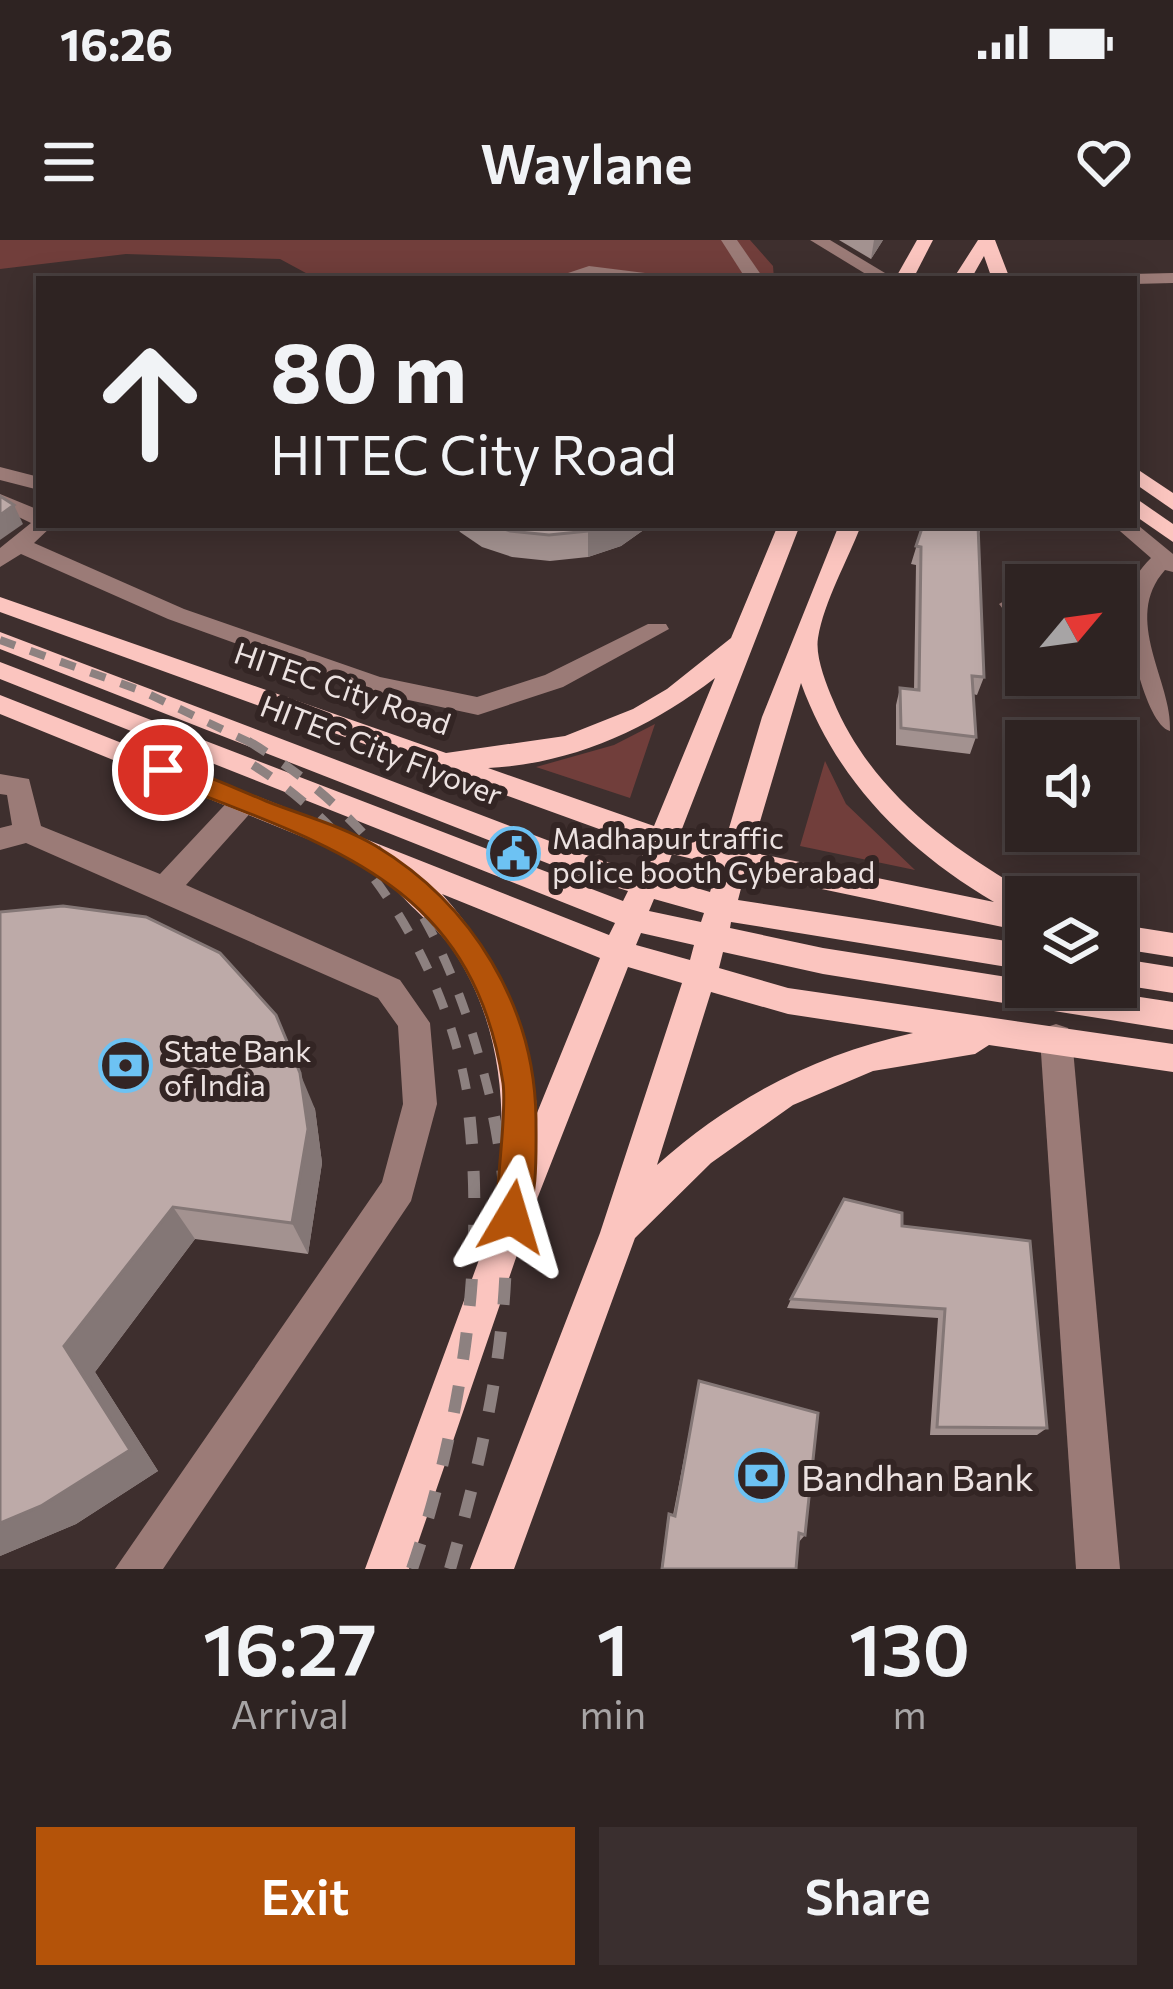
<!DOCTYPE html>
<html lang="en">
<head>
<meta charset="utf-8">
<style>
  body { margin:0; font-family:Commissioner,sans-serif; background:#3a2f2f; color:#f1f3f6; height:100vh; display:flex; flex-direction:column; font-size:45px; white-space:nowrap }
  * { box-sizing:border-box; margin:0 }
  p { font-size:39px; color:#a7a4a5 }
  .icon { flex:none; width:66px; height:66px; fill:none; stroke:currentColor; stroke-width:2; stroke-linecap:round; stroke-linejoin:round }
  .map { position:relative; height:1329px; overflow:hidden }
  .side { display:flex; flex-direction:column; background:#2e2322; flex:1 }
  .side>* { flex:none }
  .top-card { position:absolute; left:36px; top:36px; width:1101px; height:252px; border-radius:0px; box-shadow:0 6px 30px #0003,0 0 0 3px #494040; background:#2e2322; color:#f1f3f6; overflow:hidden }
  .needle { width:78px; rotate:61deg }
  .fabs { position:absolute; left:1005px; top:324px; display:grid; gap:24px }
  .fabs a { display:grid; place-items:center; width:132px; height:132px; border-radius:0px; background:#2e2322; box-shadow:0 6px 30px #0003,0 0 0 3px #494040; font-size:60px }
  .pin { position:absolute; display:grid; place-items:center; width:102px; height:102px; color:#fff; margin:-51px; border:6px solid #fff; border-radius:50%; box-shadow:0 3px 12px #0007 }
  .me { position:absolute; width:132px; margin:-66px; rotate:7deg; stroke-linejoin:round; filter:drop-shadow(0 0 9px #0008) }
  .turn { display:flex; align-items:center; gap:42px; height:252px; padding:0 36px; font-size:54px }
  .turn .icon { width:156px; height:156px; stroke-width:2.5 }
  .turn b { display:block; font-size:84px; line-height:102px }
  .eta { display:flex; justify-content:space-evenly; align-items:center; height:204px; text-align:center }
  .eta b { font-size:72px; font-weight:600; line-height:84px }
  .cta { display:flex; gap:24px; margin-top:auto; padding:24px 36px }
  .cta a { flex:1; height:138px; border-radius:0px; background:#b45309; color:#fff; font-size:48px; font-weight:600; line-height:138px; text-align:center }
  .cta a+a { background:#3a2f2f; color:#f1f3f6 }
  .status { display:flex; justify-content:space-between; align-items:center; height:84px; padding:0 60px; background:#2e2322; direction:ltr }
  .status svg { height:33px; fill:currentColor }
  header { display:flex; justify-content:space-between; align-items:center; height:156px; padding:0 36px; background:#2e2322; font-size:54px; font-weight:600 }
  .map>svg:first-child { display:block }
  .green { fill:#713e3b }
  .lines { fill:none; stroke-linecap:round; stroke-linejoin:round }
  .minor { fill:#9b7b77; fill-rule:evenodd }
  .major { fill:#fbc5bf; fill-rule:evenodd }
  .rail-far2 { stroke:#8d8180; stroke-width:8; stroke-dasharray:16 16; stroke-linecap:butt }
  .rail-far1 { stroke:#8d8180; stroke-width:9; stroke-dasharray:21 21; stroke-linecap:butt }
  .rail { stroke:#8d8180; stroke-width:12; stroke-dasharray:27 27; stroke-linecap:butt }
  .wall { fill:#a39290 }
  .shaded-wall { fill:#847776 }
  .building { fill:#bdaaa8; stroke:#847776; stroke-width:3 }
  .route { fill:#b45309; stroke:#753606; stroke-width:3 }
  .labels { text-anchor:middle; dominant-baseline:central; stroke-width:12; stroke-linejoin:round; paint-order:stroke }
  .street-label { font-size:30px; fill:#ece2e1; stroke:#332524 }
  .poi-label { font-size:30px; fill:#ece2e1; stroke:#332524; text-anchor:start }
  .near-poi-label { font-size:36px; fill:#ece2e1; stroke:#332524; text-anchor:start }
</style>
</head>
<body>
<div class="status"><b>16:26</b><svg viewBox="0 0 49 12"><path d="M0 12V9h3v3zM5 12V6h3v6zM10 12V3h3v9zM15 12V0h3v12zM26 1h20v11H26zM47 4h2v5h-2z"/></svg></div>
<header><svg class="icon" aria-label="menu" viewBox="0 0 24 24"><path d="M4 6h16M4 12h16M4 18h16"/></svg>Waylane<svg class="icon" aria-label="heart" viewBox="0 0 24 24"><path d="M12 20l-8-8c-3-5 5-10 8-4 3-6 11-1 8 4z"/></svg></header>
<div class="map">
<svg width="1173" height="1329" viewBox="0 0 1173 1329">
  <rect width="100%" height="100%" fill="#3e2f2e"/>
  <g class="green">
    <polygon points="0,0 750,0 773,26 774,39 317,39 280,19 126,14 0,29"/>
    <polygon points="655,484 630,558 536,527 614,505"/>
    <polygon points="825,521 846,564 915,630 800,606"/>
  </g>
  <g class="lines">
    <g class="minor">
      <polygon points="721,0 737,0 764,39 746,39"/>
      <polygon points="810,0 830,0 895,39 874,39"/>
      <polygon points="589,26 653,34 662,39 550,39"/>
      <polygon points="1173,33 1173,43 1134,44 1134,39 1121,39 1130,34"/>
      <polygon points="0,227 39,237 39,250 0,240"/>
      <polygon points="0,254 39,270 39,285 53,285 34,303 184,369 380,437 477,457 545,435 648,384 666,384 669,389 563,447 478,475 367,451 168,379 21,314 0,327 0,308 31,283 0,268"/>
      <path d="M1134,282L1173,314V332L1165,330C1121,379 1173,442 1170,491C1145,484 1124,385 1128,359C1130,343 1139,330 1151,318L1113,285Z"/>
      <polygon points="1011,357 1026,359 1026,373 1003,369 999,364"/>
      <polygon points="0,534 29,539 41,586 160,634 234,555 254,555 258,562 254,569 186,645 400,740 430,783 437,864 411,961 163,1329 115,1329 382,942 403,864 398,786 378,758 26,603 0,610 0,588 12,585 7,555 0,554"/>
      <polygon points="1056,784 1068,788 1072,798 1120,1329 1076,1329 1040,798 1044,788"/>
    </g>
    <g class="major">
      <polygon points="917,0 933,0 913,39 895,39"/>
      <polygon points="978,0 995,0 1010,39 992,39 984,16 971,39 953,39"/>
      <polygon points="1134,227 1173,253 1173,270 1134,243"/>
      <polygon points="1134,257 1173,284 1173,302 1134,275"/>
      <path d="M778,285H800L680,594L724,605L762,477L839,285H861C848,320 824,361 818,398C815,416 826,444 833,460C871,552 952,610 1036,657H1026V692L745,633L738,660L1026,704V730L731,682L730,688L823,708L1026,740V747H1074L1173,762V790L823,734L723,712L719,728L788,748L1173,804V832L989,805L975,814L873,831L793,865L711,923L635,998L514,1329H470L600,993L682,743L628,727L530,977L409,1329H365L504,952L499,941C507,858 499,776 450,706C437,686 385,647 384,630L0,474V455L609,695L615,683L0,439V422L623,661L628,651L580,636L0,409V392L597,619L636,630L646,606L0,372V357L446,513L565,496L633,469L667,449L731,398ZM715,438L654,586L488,528C572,524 649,489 715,438ZM801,443C836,540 906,610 994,662L751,612ZM672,614L718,625L710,652L663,638ZM442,654L600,718L537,873C533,789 497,716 442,654ZM654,659L704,673L701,682L649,671ZM641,693L694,705L690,720L636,705ZM711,752L788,774L913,793C815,815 732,858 657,925Z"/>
      <polygon points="1116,684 1173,693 1173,717 1116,708"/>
      <polygon points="1116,718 1173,727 1173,753 1116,744"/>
    </g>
    <polyline class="rail-far2" points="0,400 142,451 253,504"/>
    <g class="rail-far1">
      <path d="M248,501C395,589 454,705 492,866"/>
      <path d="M253,525C368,596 450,733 469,866"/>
    </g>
    <g class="rail">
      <path d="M412,1329C462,1182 487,1018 468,863"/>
      <path d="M450,1329C493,1181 527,1017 491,863"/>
    </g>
  </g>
  <g class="wall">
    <polygon points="839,0 883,0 871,19"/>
    <polygon points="455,285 647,285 645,289 621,306 588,317 550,321 512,317 482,307 460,292"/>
    <polygon points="923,285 982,285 978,297 984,437 977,455 973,454 976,497 970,514 896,505 896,465 900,448 914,450 916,325 911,324"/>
    <polygon points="220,713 315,869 322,923 308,1014 195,999 95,1132 158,1231 76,1284 0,1316"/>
    <polygon points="902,986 1047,1188 1037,1195 930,1195 938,1078 787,1068 791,1059"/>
    <polygon points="699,1141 805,1295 798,1303 796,1329 661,1329 667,1283 669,1274 673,1275"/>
  </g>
  <g class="shaded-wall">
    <polygon points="874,0 883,0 871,19"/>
    <polygon points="14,265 23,284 0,300 0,275"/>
    <polygon points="605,285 647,285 645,289 621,306 588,317 588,291"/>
    <polygon points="300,833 315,869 322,923 308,1014 292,983"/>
    <polygon points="173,967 195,999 95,1132 158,1231 76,1284 0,1316 0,1283 64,1106"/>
  </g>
  <g class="building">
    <polygon points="0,256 14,265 0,275"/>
    <polygon points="494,285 605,285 588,291 549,295 510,291"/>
    <polygon points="923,285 978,285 984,437 972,436 976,497 901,488 900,448 919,450 921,307 916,306"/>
    <polygon points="63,666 146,677 220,713 276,775 300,833 308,889 292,983 173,967 64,1106 130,1210 41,1266 0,1283 0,672"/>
    <polygon points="844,959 902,973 902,986 1030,1001 1047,1188 937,1187 945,1069 791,1059"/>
    <polygon points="699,1141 818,1173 805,1295 799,1293 796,1329 662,1329 669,1274 675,1276"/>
  </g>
  <path class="route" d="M163,521C198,531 232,547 266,561C301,575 343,586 376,606C472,664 535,766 536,879C536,914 538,956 524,988L512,993L500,988C491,967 508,879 503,843C472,637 321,604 154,536L150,530Z"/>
  <defs>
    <symbol id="civic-ring" viewBox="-11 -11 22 22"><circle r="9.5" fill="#332524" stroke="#6dc2f3" stroke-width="1.5"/><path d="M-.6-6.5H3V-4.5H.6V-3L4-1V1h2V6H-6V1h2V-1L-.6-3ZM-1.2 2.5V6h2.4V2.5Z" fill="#6dc2f3"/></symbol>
    <symbol id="bank-ring" viewBox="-11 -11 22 22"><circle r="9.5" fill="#332524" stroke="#6dc2f3" stroke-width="1.5"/><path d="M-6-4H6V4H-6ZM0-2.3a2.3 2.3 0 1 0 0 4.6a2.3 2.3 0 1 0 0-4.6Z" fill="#6dc2f3"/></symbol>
  </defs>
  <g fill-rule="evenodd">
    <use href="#civic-ring" x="484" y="584" width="59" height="59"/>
    <use href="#bank-ring" x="96" y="796" width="59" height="59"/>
    <use href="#bank-ring" x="732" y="1206" width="59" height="59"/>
  </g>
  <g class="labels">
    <g class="street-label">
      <text transform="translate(343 447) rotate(19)">HITEC City Road</text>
      <text transform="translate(382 509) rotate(21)">HITEC City Flyover</text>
    </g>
    <g class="poi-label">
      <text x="552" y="596">Madhapur traffic<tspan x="552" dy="34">police booth Cyberabad</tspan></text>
      <text x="164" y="809">State Bank<tspan x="164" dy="34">of India</tspan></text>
    </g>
    <g class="near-poi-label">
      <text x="801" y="1236">Bandhan Bank</text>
    </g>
  </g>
</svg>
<div class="fabs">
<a><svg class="needle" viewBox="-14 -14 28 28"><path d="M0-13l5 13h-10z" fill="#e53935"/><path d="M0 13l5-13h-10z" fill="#a7a4a5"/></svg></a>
<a><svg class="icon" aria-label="sound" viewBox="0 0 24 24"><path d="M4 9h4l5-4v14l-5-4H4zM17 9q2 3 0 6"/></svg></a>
<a><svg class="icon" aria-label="layers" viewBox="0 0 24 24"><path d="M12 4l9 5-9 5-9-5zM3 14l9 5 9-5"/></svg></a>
</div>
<div class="pin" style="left:163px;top:530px;background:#d93025"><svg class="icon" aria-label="arrive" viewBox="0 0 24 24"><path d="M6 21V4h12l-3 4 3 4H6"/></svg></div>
<svg class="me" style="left:512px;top:977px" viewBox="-20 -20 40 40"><path d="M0-17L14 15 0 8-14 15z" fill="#b45309" stroke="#fff" stroke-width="4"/></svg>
<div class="top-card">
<div class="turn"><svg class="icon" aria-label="ahead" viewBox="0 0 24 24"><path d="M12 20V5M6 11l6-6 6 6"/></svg><div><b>80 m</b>HITEC City Road</div></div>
</div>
</div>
<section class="side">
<div class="eta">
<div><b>16:27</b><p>Arrival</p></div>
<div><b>1</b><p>min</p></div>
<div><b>130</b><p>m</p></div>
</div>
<div class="cta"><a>Exit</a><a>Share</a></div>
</section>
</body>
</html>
